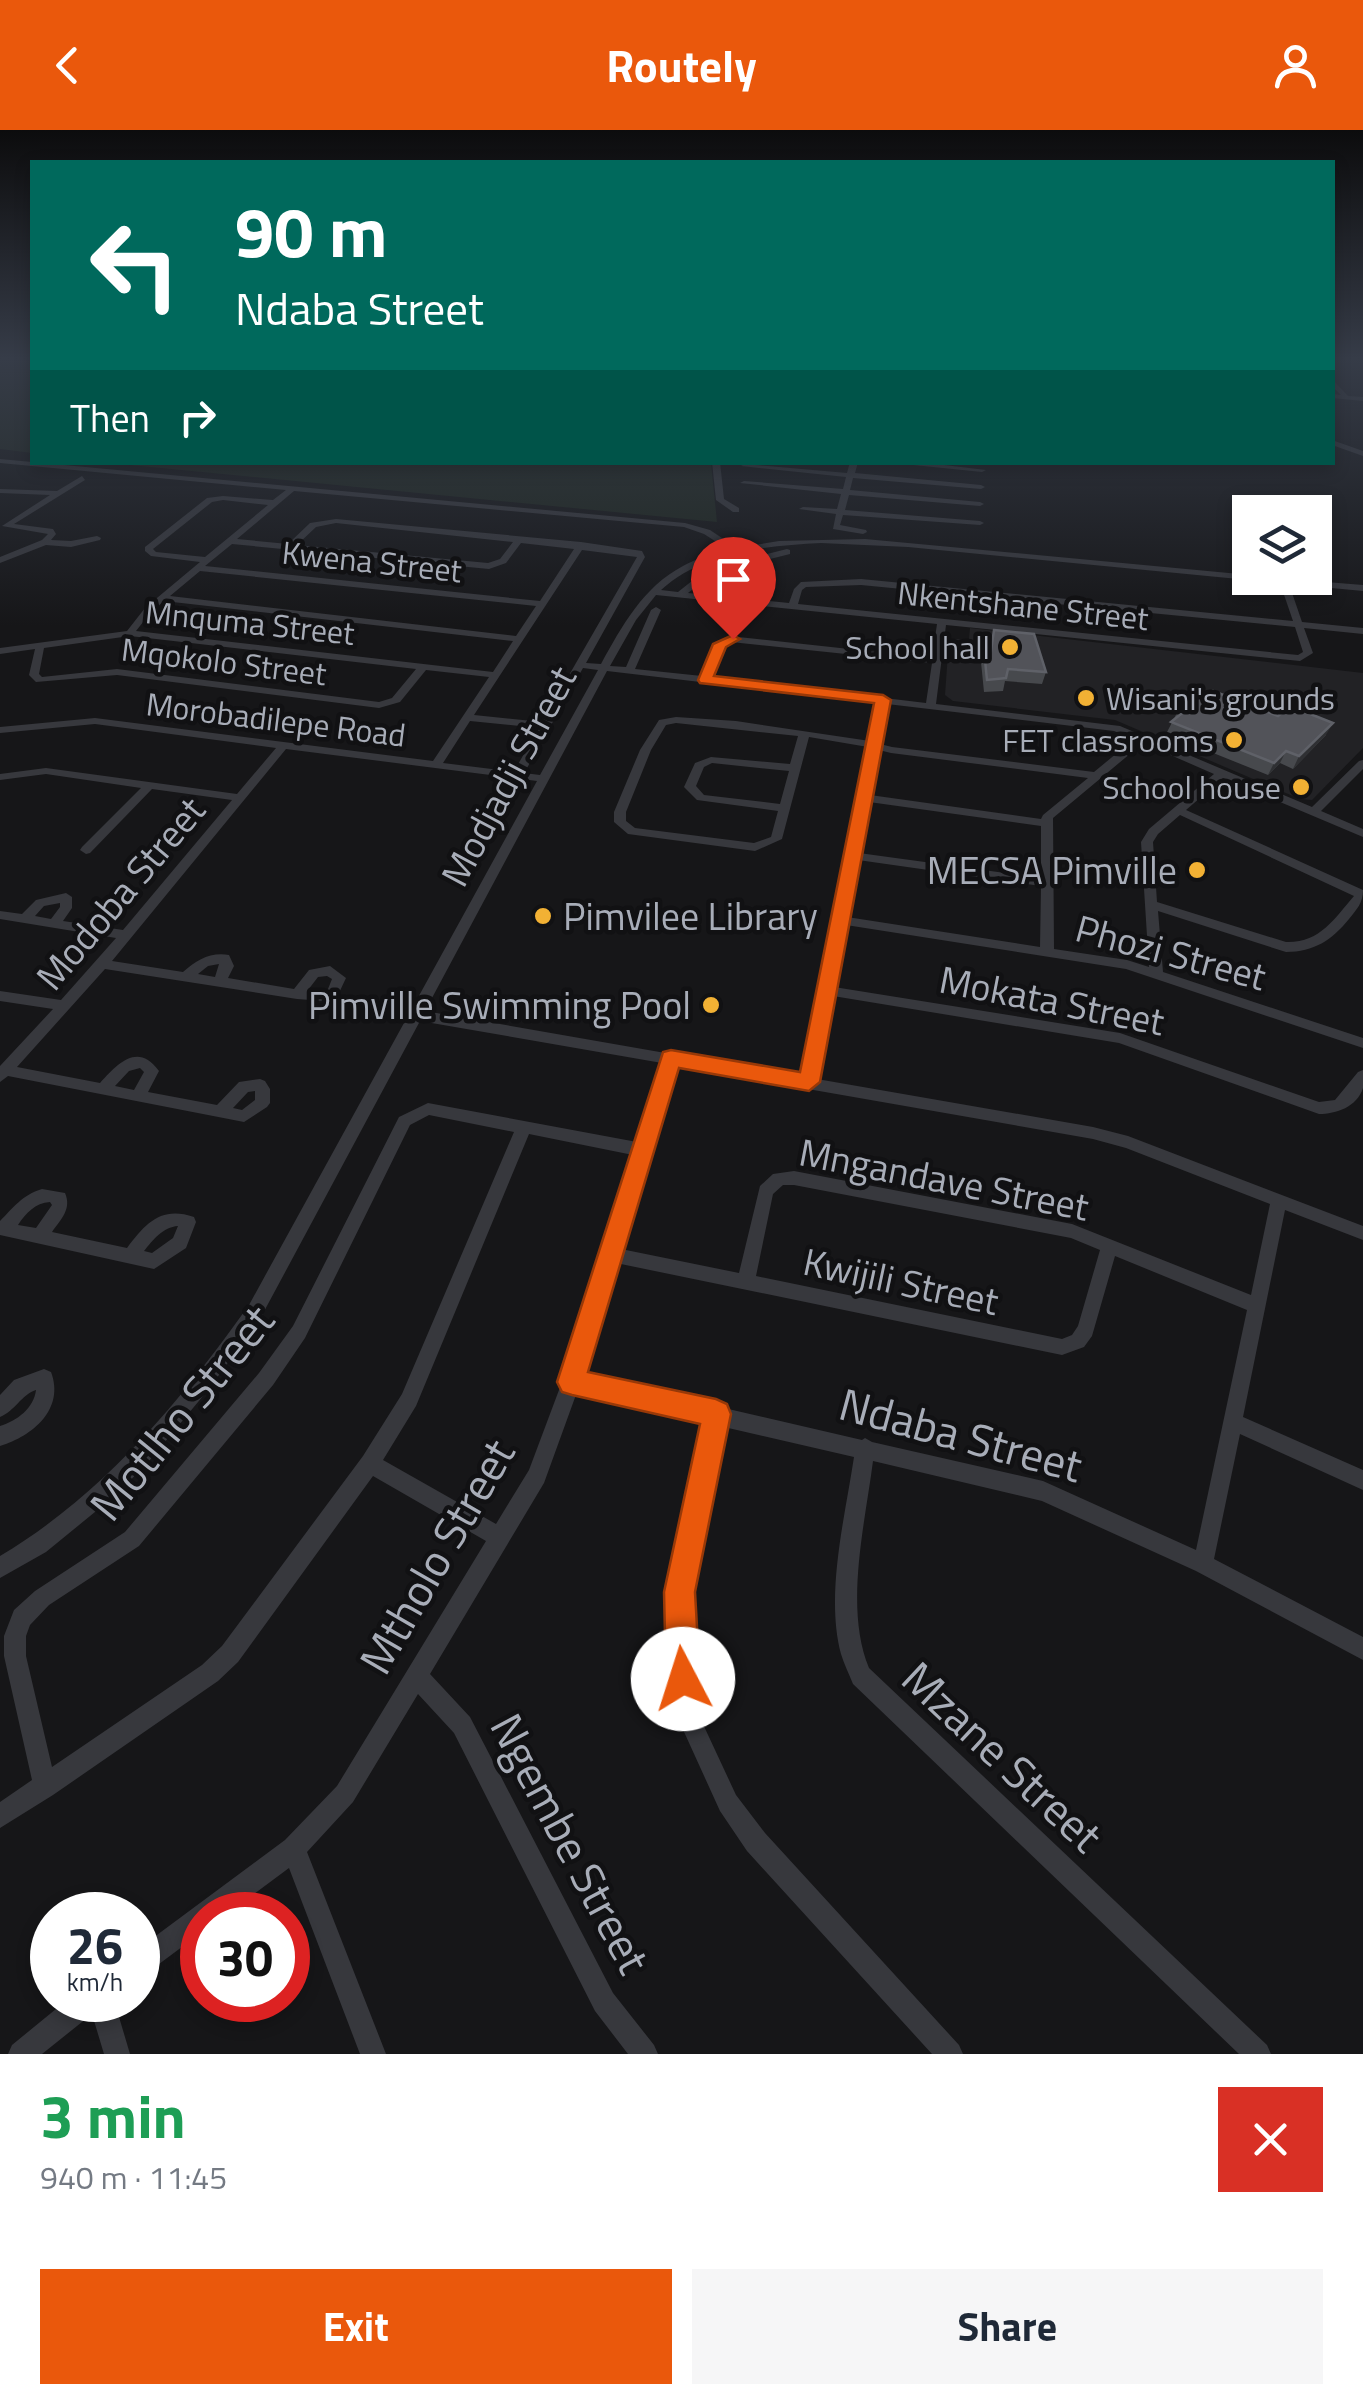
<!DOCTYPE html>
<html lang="en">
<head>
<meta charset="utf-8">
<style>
  body { margin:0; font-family:"Titillium Web",sans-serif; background:#f6f6f7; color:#1f2937; height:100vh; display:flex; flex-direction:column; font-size:38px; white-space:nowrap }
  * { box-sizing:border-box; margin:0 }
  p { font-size:32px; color:#747a83 }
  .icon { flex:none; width:55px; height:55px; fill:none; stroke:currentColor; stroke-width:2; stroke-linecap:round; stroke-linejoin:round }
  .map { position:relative; height:1924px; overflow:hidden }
  .panel { display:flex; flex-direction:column; background:#fff; flex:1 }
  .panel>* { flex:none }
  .hud { position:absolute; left:30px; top:30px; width:1305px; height:305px; border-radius:0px; box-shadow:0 5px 15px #0003; background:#00695c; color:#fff; overflow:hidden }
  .buttons { position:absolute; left:1232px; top:365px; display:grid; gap:20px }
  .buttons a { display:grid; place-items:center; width:100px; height:100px; border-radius:0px; background:#fff; box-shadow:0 5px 15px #0003; font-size:50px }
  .speed { position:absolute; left:30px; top:1762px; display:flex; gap:20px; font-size:50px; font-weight:700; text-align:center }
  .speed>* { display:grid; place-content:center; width:130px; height:130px; border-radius:50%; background:#fff; box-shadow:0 5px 15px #0003; line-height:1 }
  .speed small { font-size:25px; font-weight:400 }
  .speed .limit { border:15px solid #d22; background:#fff; color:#111 }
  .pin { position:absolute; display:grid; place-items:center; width:85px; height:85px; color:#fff; margin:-102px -42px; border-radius:50% 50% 50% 0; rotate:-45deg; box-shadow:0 0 10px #0007 }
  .pin .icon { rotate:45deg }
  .me { position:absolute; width:110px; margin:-55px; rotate:355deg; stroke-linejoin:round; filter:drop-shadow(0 0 8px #0008) }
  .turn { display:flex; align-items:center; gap:35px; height:210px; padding:0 40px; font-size:45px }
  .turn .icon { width:130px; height:130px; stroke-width:2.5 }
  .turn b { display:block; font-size:70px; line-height:85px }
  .then { display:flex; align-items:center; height:95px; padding:0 40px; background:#0003; gap:20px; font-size:38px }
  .round { display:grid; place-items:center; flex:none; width:105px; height:105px; border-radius:0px; background:#f6f6f7 }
  .overview { display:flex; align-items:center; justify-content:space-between; height:170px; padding:0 40px }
  h1 { font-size:60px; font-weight:700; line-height:75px; color:#1e9e55 }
  .action { display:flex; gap:20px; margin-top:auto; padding:20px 40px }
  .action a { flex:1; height:115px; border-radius:0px; background:#ea580c; color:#fff; font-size:40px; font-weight:700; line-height:115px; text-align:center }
  .action a+a { background:#f6f6f7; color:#1f2937 }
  header { display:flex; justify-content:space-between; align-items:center; height:130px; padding:0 40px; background:#ea580c; color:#fff; font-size:45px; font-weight:700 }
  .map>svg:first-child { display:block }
  .built { fill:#222225 }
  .green { fill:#1e261f }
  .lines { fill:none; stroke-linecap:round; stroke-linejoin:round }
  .minor { fill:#37383d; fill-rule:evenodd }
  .wall { fill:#47494d }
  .shaded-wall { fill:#2f3033 }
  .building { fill:#525359; stroke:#5f6168; stroke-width:2.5 }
  .route { fill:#ea580c; stroke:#983908; stroke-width:2.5 }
  .poi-dot { fill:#f2b134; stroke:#111113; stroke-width:4 }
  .labels { text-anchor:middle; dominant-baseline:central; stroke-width:9; stroke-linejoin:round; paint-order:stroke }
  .far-street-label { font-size:32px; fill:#a8adb8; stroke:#111113 }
  .far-poi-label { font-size:32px; fill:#a8adb8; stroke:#111113; text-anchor:end }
  .street-label { font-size:38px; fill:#a8adb8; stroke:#111113 }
  .poi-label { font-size:38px; fill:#a8adb8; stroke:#111113; text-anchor:end }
  .near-street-label { font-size:45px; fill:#a8adb8; stroke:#111113 }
</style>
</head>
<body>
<header><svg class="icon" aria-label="back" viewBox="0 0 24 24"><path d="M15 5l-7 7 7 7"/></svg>Routely<svg class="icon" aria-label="person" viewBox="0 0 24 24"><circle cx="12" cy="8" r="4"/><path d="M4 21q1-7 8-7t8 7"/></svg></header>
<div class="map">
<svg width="1363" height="1924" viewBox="0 0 1363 1924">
  <rect width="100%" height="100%" fill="#161618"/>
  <polygon class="built" points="970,498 1363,543 1363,618 1312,670 1300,669 1115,590 953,571 945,565 949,509 969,509"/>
  <g class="green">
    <polygon points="0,227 32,227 32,323 0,319"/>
    <polygon points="109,333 711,333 717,392"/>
  </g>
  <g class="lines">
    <g class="minor">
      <polygon points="1332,249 1348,266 1363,267 1363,271 1332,268 1332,264 1341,265 1332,256"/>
      <polygon points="1332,310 1363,321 1363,326 1332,315"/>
      <path d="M0,329L685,393L710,400L737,418L779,411L865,409L1250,445V448H1277L1363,455V461L1289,454L1302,492L1363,498V504L1304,498L1313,523L1300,531L946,495L936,574L1120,596L1312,677L1359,631L1363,630V639L1321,681L1363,699V707L1223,648L1186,680L1363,760C1363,773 1357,779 1349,789C1332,810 1314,822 1286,822L1158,781L1163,842L1363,908V918L1126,839L846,795L834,857L1120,903L1319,972L1335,970L1358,942L1363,940C1363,941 1363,957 1363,958C1357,977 1336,984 1319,984L1119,913L833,866L817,949L1093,997L1128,1006L1363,1096V1110L1285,1080L1243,1287L1363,1340V1360L1240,1304L1214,1429L1363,1507V1530L1196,1441L1042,1371L873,1331C865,1394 844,1478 869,1538L1267,1915L1271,1924H1239L853,1554C849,1544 844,1534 841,1524C825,1465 845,1387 854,1327L724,1297L691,1463L689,1502L702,1592L736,1665L765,1703L959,1915L963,1924H932L747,1721L720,1681L680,1593L667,1502L669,1463L706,1292L577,1262L544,1353L430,1544L470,1587L613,1863L654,1915L658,1924H628L595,1881L454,1603L418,1564L353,1672L307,1722L386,1924H360L289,1738L226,1785H202V1802L147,1843L138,1847V1819L285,1710L337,1656L486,1411L373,1346L238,1532L218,1551L53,1665L0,1698V1672L32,1650L4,1526V1506L14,1480L35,1461L125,1402L259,1243L293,1196L399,987L428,973L637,1012L662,933L420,891L261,1187L208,1260L149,1331L117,1364L46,1422L0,1448V1426C104,1364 179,1273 249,1175L537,651L286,619L112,831L183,842C197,830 210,822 229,825L234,836L228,848L294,859L309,840L330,836L346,848L338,865L324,871L297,869L105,839L17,937L100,953C118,933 138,912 159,941L148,962L217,975L239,952L260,949L265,951L270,959V973L267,977L244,992L8,946L0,952V936L53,879L0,871V861L61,870L116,808L0,789V781L22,784L36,770L66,763L72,767V778L63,791L123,800L232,670L152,659L90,723L86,724L80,720L82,717L141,658L46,644L0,650V644L46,638L237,664L276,618L95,594L0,603V597L95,588L433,631L489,547L426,540L400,572L379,578L117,545L36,552L29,545L35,519L0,524V518L127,501L145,478L200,432L151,426L145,421V417L207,368L223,366L273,370L286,360L0,333ZM294,361L684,397L704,404L729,420C713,425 697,428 683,436C643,457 622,496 601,534L586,533L645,427L642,421L581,412L336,389L310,393L288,414L237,409ZM223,370L268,375L205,427L156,422L153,419L212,372ZM336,393L513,412L500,429L488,433L297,415L316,397ZM521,413L574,419L540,471L205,436L232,414L489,439L506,433ZM821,413L908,417L1280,453L1293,491L861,449L801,452L794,459L789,473L688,463L713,443L790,424V420L787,419L707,439L678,462L661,460C704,421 766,416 821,413ZM582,420L637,427L542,592L474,585ZM200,441L536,476L516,506L170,466ZM861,455L1295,497L1303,522L1298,525L798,474L802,460L806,457ZM656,465L937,494L932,528L729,506L715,514L702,546L635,539L661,480L656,477L651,480L626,537L610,536L636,490ZM164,471L513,511L493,542L136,501L151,482ZM130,506L416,539L392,568L379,572L117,539L42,547L39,544L44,518ZM731,512L932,533L926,573L711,547L724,516ZM583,538L598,540L540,645L443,633L470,591L539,598L517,636L519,638H527ZM607,541L877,573L870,611L736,591L676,587L659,590L640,620L614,682V692L628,704L755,721L782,709L809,607L868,617L803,947L425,881ZM887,574L1114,601L1134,609L1094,642L892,617L880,614ZM676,593L798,606L790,634L711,627L695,633L684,657L697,670L778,681L771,707L754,713L635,698L626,691V682L651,620L666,595ZM1143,613L1214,644L1149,699L1141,712L1149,837L1127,830L1054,819L1053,688ZM879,620L891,623L1088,648L1043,685L1041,689L870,665ZM712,633L789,641L780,674L704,665L696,656L704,637ZM869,672L1041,696V748L859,723ZM1180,685L1354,766C1334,789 1320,813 1286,812L1157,772L1153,712L1158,704ZM858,730L1041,756L1040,817L847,787ZM60,773V777L51,789L35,786L44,776ZM219,834L215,847L198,844L208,836ZM327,846L332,849L328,859L323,861L308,860L318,847ZM676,936L1093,1009L1126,1018L1270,1074L1251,1165L1072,1094L794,1041L773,1044L760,1056L739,1143L621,1119ZM140,938L144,942L134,960L115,956L129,941ZM255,961V970L242,980L233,978L248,962ZM429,985L514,1002L402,1264L363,1326L222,1516L202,1535L52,1637L26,1526V1506L30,1495L49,1475L139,1416L273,1255L305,1208L410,995ZM529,1004L633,1025L562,1252L529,1340L496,1394L383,1330L416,1276ZM783,1055H794L1071,1108L1100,1120L1078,1196L1072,1205L1062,1209L756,1146L773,1064ZM1115,1126L1247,1180L1196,1420L1043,1351L872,1312L865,1308L862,1310L724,1278L717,1274L713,1276L582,1246L616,1133L1062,1225L1084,1217L1092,1206Z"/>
      <polygon points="712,332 720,332 724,369 739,378 739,382 733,382 716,370"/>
      <polygon points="850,332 858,332 855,343 981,355 985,357 981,359 853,348 850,360 980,372 984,374 980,376 849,365 845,380 980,391 984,393 980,395 843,385 840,395 866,400 867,402 863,404 833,399 836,384 799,379 803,377 837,379 841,364 740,353 744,351 843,359 846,347 741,336 745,334 847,343"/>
      <polygon points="884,332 919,332 986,340 982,342"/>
      <polygon points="82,346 85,350 14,394 53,399 56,404 51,410 71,411 97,406 101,408 100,410 71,417 46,415 0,433 0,427 42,410 48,404 2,396 50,365 0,363 0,359 57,361"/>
      <path d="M42,1059L65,1063C72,1079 61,1089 52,1102L127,1118C146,1093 161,1076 194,1087L196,1092L186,1118L154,1139L0,1105V1091C13,1078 22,1065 42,1059ZM50,1072L52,1075L36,1098L18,1095C26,1083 35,1073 50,1072ZM178,1096L173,1108L152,1123L144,1121C153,1110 163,1097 178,1096Z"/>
      <path d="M44,1239L51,1242C65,1279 33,1306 0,1316V1296C17,1291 34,1278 36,1260C21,1265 15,1281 0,1287V1265L14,1250Z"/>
      <polygon points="67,1870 114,1870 130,1924 104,1924 92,1884 42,1924 8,1924 12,1915"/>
    </g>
  </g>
  <g class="wall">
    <polygon points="994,500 1046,542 1042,554 1005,551 1003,561 984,562 981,532 984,520 990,521"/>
    <polygon points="1180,577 1326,605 1293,639 1280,633 1268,645 1166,604"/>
  </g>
  <g class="shaded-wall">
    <polygon points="1333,593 1326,605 1293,639 1299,626"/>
    <polygon points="1286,621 1280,633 1268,645 1274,633"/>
  </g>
  <g class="building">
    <polygon points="994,500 1034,504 1046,542 1008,539 1006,548 987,550 984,520 991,521"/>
    <polygon points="1213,561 1278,586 1290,576 1333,593 1299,626 1286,621 1274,633 1171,592 1186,580 1180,577 1196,565 1204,568"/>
  </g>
  <linearGradient id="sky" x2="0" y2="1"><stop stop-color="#0c0c0d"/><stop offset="0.46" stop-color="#363c48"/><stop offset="1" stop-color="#363c48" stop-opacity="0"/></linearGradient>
  <rect width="1363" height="496" fill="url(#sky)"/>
  <polygon class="route" points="733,505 740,509 726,517 714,546 883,565 891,570 820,952 809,961 679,938 588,1242 716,1269 727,1274 731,1284 695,1462 700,1549 695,1561 683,1566 671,1561 666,1549 664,1462 700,1294 572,1265 562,1262 557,1252 663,922 671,920 800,942 874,573 700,553 698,550 713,514"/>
  <g class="poi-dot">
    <circle cx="1010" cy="517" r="10"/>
    <circle cx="1086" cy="568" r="10"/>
    <circle cx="1234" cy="610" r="10"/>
    <circle cx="1301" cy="657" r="10"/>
    <circle cx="1197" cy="740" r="10"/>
    <circle cx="543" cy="786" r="10"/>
    <circle cx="711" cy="875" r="10"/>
  </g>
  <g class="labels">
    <g class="far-street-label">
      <text transform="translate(372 431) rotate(6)">Kwena Street</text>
      <text transform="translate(1023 475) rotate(6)">Nkentshane Street</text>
      <text transform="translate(250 492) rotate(6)">Mnquma Street</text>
      <text transform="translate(224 531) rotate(7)">Mqokolo Street</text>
      <text transform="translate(276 589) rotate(7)">Morobadilepe Road</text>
    </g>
    <g class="far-poi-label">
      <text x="990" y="517">School hall</text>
      <text x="1106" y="568" text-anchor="start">Wisani's grounds</text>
      <text x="1214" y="610">FET classrooms</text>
      <text x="1281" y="657">School house</text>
    </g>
    <g class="street-label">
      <text transform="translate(508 646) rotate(-62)">Modjadji Street</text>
      <text transform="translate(120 763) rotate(-50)">Modoba Street</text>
      <text transform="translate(1171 822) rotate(15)">Phozi Street</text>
      <text transform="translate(1052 870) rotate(11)">Mokata Street</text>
      <text transform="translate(944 1049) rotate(11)">Mngandave Street</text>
      <text transform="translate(901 1151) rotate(12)">Kwijili Street</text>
    </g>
    <g class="poi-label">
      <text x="1177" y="740">MECSA Pimville</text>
      <text x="563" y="786" text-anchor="start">Pimvilee Library</text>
      <text x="691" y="875">Pimville Swimming Pool</text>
    </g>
    <g class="near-street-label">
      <text transform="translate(181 1282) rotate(-51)">Motlho Street</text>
      <text transform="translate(961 1304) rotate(15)">Ndaba Street</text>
      <text transform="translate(436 1426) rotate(-60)">Mtholo Street</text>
      <text transform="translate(1003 1626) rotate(43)">Mzane Street</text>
      <text transform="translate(571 1713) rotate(62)">Ngembe Street</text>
    </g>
  </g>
</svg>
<div class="buttons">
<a><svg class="icon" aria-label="layers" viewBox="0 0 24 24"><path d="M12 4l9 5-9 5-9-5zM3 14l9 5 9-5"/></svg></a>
</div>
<div class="speed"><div>26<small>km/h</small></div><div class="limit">30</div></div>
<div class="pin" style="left:733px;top:509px;background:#d93025"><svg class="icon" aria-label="arrive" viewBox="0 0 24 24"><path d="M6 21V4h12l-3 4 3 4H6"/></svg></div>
<svg class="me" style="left:683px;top:1549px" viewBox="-20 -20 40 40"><circle r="19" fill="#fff"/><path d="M0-13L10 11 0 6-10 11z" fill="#ea580c"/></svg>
<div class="hud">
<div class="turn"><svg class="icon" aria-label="left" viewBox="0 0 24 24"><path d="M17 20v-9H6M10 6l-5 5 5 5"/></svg><div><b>90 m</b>Ndaba Street</div></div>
<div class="then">Then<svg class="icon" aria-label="right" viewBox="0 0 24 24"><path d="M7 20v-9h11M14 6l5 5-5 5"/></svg></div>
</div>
</div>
<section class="panel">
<div class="overview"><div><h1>3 min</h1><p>940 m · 11:45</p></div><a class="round" style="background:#d93025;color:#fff"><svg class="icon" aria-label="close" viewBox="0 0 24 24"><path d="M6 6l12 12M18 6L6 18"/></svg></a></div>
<div class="action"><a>Exit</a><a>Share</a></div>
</section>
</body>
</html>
